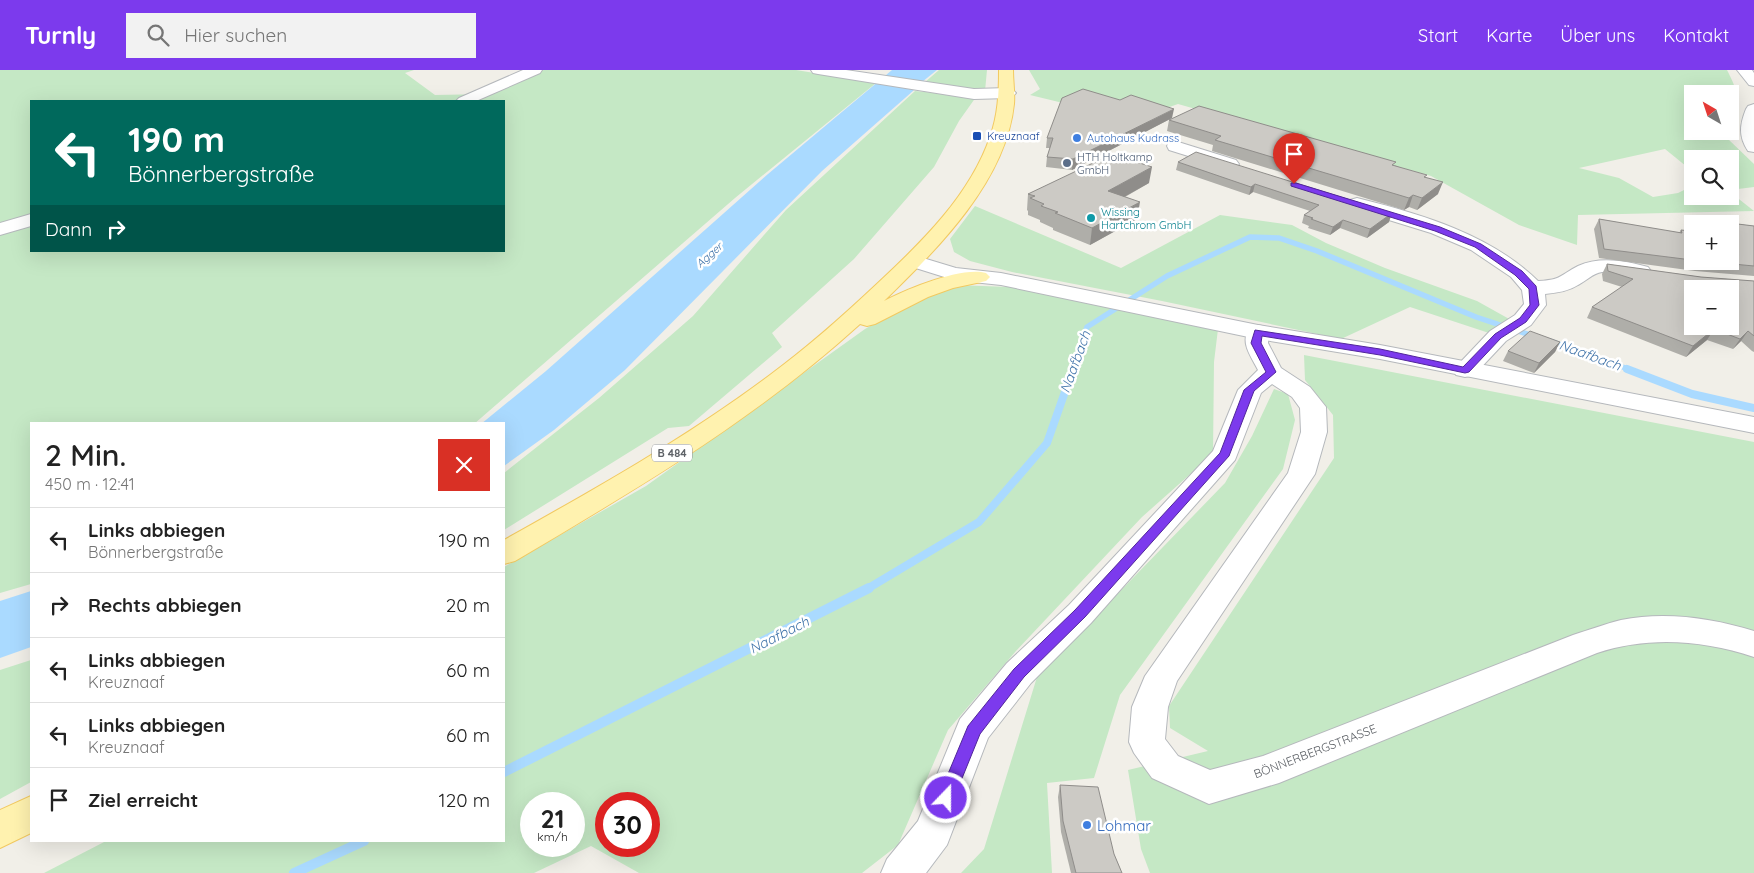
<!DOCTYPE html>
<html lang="de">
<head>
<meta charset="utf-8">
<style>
  body { margin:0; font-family:Quicksand,sans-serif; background:#f2f2f2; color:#222; height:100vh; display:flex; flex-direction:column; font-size:19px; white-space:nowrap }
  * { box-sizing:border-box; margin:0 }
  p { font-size:16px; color:#767676 }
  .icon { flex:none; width:28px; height:28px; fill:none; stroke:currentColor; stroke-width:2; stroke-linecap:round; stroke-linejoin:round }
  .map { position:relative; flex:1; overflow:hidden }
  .drawer { position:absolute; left:30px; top:352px; width:475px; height:420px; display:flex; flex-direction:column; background:#fff; border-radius:0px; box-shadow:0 5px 20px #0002 }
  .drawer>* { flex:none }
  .banner { position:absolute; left:30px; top:30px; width:475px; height:152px; border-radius:0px; box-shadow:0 5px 20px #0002; background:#00695c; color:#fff; overflow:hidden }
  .needle { width:32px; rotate:321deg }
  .tools { position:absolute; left:1684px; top:15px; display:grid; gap:10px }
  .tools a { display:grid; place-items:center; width:55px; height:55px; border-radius:0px; background:#fff; box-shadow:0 5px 20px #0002; font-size:25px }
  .speed { position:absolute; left:520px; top:722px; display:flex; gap:10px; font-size:25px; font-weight:700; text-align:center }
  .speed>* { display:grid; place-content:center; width:65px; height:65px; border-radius:50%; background:#fff; box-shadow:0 5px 20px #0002; line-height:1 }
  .speed small { font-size:12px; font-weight:400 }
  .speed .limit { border:8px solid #d22; background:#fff; color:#111 }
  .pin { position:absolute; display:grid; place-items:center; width:42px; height:42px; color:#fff; margin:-51px -21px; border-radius:50% 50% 50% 0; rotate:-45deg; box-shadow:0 0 5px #0007 }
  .pin .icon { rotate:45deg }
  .me { position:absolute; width:55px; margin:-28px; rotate:22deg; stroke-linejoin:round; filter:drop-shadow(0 0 4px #0008) }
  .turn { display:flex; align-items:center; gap:18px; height:105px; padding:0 15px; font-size:22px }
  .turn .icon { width:65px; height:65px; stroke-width:2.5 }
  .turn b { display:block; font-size:35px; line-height:42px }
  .then { display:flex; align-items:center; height:48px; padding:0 15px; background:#0003; gap:10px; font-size:19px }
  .round { display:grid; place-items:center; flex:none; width:52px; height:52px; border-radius:0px; background:#f2f2f2 }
  .summary { display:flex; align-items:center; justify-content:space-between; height:85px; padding:0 15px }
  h1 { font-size:30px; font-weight:600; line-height:38px }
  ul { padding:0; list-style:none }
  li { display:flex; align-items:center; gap:15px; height:65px; padding:0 15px; border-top:1px solid #e0e0e0 }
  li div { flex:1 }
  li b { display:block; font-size:19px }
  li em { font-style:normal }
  header { display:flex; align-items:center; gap:30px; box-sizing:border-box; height:70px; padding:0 25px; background:#7c3aed; color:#fff }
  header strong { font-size:24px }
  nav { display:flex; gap:28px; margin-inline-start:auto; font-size:18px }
  .search { width:350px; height:45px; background:#f2f2f2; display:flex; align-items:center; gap:12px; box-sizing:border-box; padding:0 18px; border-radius:0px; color:#767676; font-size:19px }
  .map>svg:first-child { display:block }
  .green { fill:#c5e8c5; fill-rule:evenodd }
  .water { fill:#aadaff }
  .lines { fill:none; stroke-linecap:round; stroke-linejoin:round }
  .stream-far2 { stroke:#aadaff; stroke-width:5.5 }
  .stream-far1 { stroke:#aadaff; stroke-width:8 }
  .stream { stroke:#aadaff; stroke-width:10 }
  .minor-casing { stroke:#b5b8bc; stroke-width:2 }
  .tertiary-casing { stroke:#b5b8bc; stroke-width:2 }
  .primary-casing { stroke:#f2c960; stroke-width:2 }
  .minor { fill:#fff; fill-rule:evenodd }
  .tertiary { fill:#fff; fill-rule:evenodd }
  .primary { fill:#fff2af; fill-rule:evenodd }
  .wall { fill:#afaea9; fill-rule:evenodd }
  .shaded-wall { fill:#8f8d8a }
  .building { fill:#cccac5; stroke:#8f8d8a; fill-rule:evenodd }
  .route { fill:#7c3aed; stroke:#51269a }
  .transit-dot { fill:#1a4fb4; stroke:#fff; stroke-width:2 }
  .shop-dot { fill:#3f7fe0; stroke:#fff; stroke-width:2 }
  .service-dot { fill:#5c6f8a; stroke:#fff; stroke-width:2 }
  .culture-dot { fill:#0f9aa8; stroke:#fff; stroke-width:2 }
  .labels { text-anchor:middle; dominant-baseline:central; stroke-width:5; stroke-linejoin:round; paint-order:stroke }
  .far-transit-label { font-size:11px; fill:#164399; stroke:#fff; text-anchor:start }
  .far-shop-label { font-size:11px; fill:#366cbe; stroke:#fff; text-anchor:start }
  .far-service-label { font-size:11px; fill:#4e5e75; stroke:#fff; text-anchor:start }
  .far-culture-label { font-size:11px; fill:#0d838f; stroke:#fff; text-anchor:start }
  .far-water-label { font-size:11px; font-style:italic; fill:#4174aa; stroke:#fff }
  .shield { fill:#fff; stroke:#8f9295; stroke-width:1 }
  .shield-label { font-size:11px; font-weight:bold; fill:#5f6368 }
  .street-label { font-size:12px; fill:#5f6368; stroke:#fff }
  .water-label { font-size:14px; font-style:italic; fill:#4174aa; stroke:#fff }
  .near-shop-label { font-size:15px; fill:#366cbe; stroke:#fff; text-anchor:start }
</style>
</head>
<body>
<header>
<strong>Turnly</strong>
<div class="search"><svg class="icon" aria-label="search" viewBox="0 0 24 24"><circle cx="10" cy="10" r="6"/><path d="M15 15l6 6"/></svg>Hier suchen</div>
<nav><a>Start</a><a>Karte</a><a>Über uns</a><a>Kontakt</a></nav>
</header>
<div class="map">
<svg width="1754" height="803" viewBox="0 0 1754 803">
  <rect width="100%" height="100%" fill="#f1efe8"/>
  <g class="green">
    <path d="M0,0H414L405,3L435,25L490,24L543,0H796L876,13L735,128L474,354H31V514L0,523ZM31,31H504V181H31Z"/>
    <polygon points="939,0 987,0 985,21 924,13"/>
    <path d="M1029,0H1727C1736,18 1740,25 1730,44V24H1692V61H1728V69L1754,94V117L1730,120V89H1692V101L1665,79L1579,98L1619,108L1653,127L1678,123L1690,117H1692V126H1730V122L1754,141L1578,145L1577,175L1519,155L1431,106L1178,34L1158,41L1063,33L1030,25L1040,19Z"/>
    <polygon points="915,21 976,27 959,51 934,97 854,189 772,263 782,277 689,356 668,358 504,460 504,403 599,328 693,246 786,140"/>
    <polygon points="975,136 1121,198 1220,145 1292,155 1326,173 1385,198 1477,231 1511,250 1489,263 1410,237 1341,269 1162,231 1012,202 970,191 954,182 950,169"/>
    <path d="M956,215L1009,217L1218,259L1214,292L1213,384L1142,447L1016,581L948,660L898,775L862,803H639L591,776L534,803H44L106,771H504V497L646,416L865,259L928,223ZM531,734H574V776H531ZM606,734H649V776H606Z"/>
    <polygon points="1304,285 1754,372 1754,803 1150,803 1141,779 1128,700 1208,681 1170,658 1169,636 1334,388 1333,345 1305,310"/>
    <polygon points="1274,319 1288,324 1295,350 1283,399 1120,625 1094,708 1047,713 1052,803 961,803 984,779 1037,607 1225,413 1252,366"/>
    <polygon points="31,590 31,712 0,729 0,600"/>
  </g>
  <g class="water">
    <polygon points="892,0 937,0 917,16 913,21 822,101 625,300 554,360 504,396 504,354 481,354 546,301 768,104"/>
    <polygon points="31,521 31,577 0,588 0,531"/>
  </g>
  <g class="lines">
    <g class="stream-far2">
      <polyline points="1550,271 1631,300"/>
      <polyline points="1072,300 1087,257 1167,206 1250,167 1279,168 1317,181 1476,247 1536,267"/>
    </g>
    <g class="stream-far1">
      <polyline points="1627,299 1692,324 1754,338"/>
      <polyline points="867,519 979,452 1047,373 1073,299"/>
    </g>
    <g class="stream">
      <polyline points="504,702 869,518"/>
      <polyline points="294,803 364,771"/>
    </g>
    <defs>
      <g id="minor">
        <polygon points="523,0 542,0 540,3 476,31 456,31 459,28"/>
        <polygon points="811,0 846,0 974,19 1008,18 1013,20 1016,23 1013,26 1008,28 974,29 818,4 813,3"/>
        <polygon points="1175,71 1236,90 1239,94 1236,98 1230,99 1169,80 1167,76 1169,72"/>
        <path d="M1357,128C1421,144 1490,164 1538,211C1562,210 1560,205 1578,196C1600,186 1626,191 1648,197L1651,201L1648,205C1633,209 1618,201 1602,202C1593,203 1586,211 1578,215C1569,221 1556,223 1545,224L1546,235L1531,255L1506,271L1474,305L1465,307L1456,305L1453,300L1490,261L1515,245L1524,234L1522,220L1511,207L1471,180L1431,163L1350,138L1348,134L1350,130Z"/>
        <polygon points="31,144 31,156 0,165 0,153"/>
        <path d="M1258,255L1266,257L1269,262L1268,273L1281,298L1310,317L1326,337L1327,362L1315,404L1177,611L1168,637L1165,669L1178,686L1210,700L1263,686L1573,565C1589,560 1605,554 1621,550C1665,541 1712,548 1754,561V587C1702,570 1649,566 1597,583L1279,713L1209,734L1152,708L1134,683L1129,672L1132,637L1145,606L1288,403L1301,362L1300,338L1292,327L1272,314L1261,323L1235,390L1091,553L1031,613L988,668L947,775L926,803H881L887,789L918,751L960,649L1007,593L1069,535L1213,381L1238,320L1258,300C1251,286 1239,272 1250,257Z"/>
      </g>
      <g id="tertiary">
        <polygon points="1737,0 1752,0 1754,3 1754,16 1749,15"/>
        <path d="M1754,34V82L1748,81C1738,66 1740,54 1746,39L1748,36Z"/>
        <polygon points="913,185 956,198 1001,203 1258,255 1380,275 1754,347 1754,363 1380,289 1258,269 1001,215 954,210 906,195 903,191 906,187"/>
      </g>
      <g id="primary">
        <path d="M999,0H1013C1013,11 1015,23 1014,34C1006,112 937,179 884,231C907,219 962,196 986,203L990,207L986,211L953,218L928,227L875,254L867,256L860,254C756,349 635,420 515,491L504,494V470C595,419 686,368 770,305C808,277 844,245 879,212C922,172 970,125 990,67C998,45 999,23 999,0Z"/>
        <polygon points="31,726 31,763 0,778 0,740"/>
      </g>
    </defs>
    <use href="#minor" class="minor-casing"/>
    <use href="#tertiary" class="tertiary-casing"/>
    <use href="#primary" class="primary-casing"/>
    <use href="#minor" class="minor"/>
    <use href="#tertiary" class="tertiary"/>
    <use href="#primary" class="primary"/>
  </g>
  <g class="wall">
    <polygon points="1172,48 1072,100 1046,97 1047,87 1050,78 1046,78 1047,68"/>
    <polygon points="1169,50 1394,95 1426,107 1438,124 1417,140 1409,137 1404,140 1212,81 1213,75 1167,61"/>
    <polygon points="1178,92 1389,152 1367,168 1340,158 1330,165 1308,158 1309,156 1302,153 1304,145 1310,141 1253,122 1249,125 1176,100"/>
    <polygon points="1149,113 1125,127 1137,149 1090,175 1053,160 1053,158 1040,152 1040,150 1028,145 1028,141 1027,140 1028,124"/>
    <path d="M1689,148L1754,156V206L1695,201L1599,188L1594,159L1599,149L1679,163L1681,160H1686L1684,157ZM1692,154H1730V191H1692Z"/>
    <polygon points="1607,194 1701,207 1754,211 1754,282 1752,281 1741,271 1733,279 1707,270 1686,287 1587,248 1592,237 1622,217 1603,211 1602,204"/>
    <polygon points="1560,272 1555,282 1534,303 1503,291 1508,281"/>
    <polygon points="1060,715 1114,784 1122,803 1071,803 1061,762 1058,727"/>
  </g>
  <g class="shaded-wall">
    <polygon points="1174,39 1172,48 1072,100 1073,89"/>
    <polygon points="1152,97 1149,113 1106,137 1108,121"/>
    <polygon points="1443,112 1438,124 1417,140 1422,128"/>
    <polygon points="1255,114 1253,122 1249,125 1251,117"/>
    <polygon points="1413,125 1409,137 1404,140 1409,128"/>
    <polygon points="1140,132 1137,149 1090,175 1092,158"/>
    <polygon points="1392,143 1389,152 1367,168 1370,159"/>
    <polygon points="1343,150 1340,158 1330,165 1333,157"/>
    <polygon points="1714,259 1707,270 1686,287 1693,276"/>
    <polygon points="1748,261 1741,271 1733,279 1740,269"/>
    <polygon points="1560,272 1555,282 1534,303 1539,293"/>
  </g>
  <g class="building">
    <polygon points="1083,19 1120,30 1131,25 1174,39 1073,89 1047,87 1053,68 1047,68 1062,28"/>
    <polygon points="1199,36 1396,92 1392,95 1427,105 1424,107 1443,112 1422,128 1413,125 1409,128 1215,70 1221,66 1169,50"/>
    <polygon points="1196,82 1392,143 1370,159 1343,150 1333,157 1311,149 1313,148 1304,145 1319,135 1255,114 1251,117 1178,92"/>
    <polygon points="1112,84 1152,97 1108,121 1140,132 1092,158 1055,143 1058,142 1041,136 1044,134 1030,128 1035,126 1028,124"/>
    <polygon points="1689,148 1754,156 1754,196 1701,191 1730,191 1730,154 1693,154"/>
    <polygon points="1599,149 1682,163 1681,160 1692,161 1692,190 1604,179"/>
    <path d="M1607,194L1701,207L1754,211V266L1748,261L1740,269L1714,259L1693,276L1592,237L1633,209L1608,201ZM1692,219H1730V256H1692Z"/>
    <polygon points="1530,261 1560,272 1539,293 1508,281"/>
    <polygon points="1060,715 1098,717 1114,784 1122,803 1076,803 1063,751"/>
  </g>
  <polygon class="route" points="1291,113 1296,113 1440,157 1481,174 1522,201 1536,216 1539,235 1526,252 1501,268 1469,302 1465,303 1380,285 1262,266 1261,273 1276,302 1254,321 1229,386 1085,547 1024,607 980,664 952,733 946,735 941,733 938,728 968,656 1014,599 1075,540 1220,383 1244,320 1266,302 1251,273 1255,260 1380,279 1463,297 1495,264 1520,248 1530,235 1529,219 1515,205 1475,177 1435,161 1291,116"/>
  <rect class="transit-dot" x="972" y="61" width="10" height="10" rx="2.5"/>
  <g class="shop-dot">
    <circle cx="1077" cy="68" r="5"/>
    <circle cx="1087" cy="755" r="5"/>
  </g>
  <circle class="service-dot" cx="1067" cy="93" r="5"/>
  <circle class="culture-dot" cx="1091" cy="148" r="5"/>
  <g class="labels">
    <g class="far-transit-label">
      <text x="987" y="66">Kreuznaaf</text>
    </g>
    <g class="far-shop-label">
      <text x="1087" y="68">Autohaus Kudrass</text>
    </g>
    <g class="far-service-label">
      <text x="1077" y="87">HTH Holtkamp<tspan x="1077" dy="13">GmbH</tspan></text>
    </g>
    <g class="far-culture-label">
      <text x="1101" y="142">Wissing<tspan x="1101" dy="13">Hartchrom GmbH</tspan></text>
    </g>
    <g class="far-water-label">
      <text transform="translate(709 185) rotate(-42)">Agger</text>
    </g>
    <rect class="shield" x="652" y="374.5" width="40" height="17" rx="4"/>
    <g class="shield-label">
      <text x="672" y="383">B 484</text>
    </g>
    <g class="street-label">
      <text transform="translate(1315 681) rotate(-21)">BÖNNERBERGSTRASSE</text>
    </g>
    <g class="water-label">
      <text transform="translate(1590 285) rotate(20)">Naafbach</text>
      <text transform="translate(1075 292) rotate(-70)">Naafbach</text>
      <text transform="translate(779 565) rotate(-27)">Naafbach</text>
    </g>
    <g class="near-shop-label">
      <text x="1097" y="755">Lohmar</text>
    </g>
  </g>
</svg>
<div class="tools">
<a><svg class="needle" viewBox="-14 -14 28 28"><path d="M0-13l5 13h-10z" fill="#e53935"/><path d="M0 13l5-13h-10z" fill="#767676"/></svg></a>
<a><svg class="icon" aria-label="search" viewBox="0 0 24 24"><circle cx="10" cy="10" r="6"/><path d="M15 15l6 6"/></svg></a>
<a>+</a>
<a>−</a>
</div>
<div class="speed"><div>21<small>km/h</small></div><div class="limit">30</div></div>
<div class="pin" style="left:1294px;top:114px;background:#d93025"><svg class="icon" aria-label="arrive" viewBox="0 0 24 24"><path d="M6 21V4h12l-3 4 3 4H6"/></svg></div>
<svg class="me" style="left:946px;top:728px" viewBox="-20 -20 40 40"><circle r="17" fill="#7c3aed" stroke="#fff" stroke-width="3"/><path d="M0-11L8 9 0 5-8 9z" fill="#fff"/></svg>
<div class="banner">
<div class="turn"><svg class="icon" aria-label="left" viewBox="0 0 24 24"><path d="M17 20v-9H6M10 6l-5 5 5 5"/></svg><div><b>190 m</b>Bönnerbergstraße</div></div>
<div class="then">Dann<svg class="icon" aria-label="right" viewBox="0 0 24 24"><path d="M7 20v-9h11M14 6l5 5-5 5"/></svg></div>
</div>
<section class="drawer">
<div class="summary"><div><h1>2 Min.</h1><p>450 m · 12:41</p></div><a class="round" style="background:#d93025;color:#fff"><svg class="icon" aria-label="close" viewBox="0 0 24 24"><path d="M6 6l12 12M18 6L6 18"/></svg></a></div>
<ul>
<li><svg class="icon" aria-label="left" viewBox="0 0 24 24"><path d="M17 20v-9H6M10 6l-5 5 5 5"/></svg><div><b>Links abbiegen</b><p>Bönnerbergstraße</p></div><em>190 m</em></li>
<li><svg class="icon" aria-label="right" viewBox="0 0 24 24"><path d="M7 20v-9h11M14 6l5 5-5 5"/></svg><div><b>Rechts abbiegen</b></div><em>20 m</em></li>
<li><svg class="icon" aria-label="left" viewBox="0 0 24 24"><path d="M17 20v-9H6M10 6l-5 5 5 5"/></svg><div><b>Links abbiegen</b><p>Kreuznaaf</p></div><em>60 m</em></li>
<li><svg class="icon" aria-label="left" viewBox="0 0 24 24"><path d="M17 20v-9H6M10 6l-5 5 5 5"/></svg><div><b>Links abbiegen</b><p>Kreuznaaf</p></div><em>60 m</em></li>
<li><svg class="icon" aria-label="arrive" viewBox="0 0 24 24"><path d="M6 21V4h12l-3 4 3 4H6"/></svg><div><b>Ziel erreicht</b></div><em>120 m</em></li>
</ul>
</section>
</div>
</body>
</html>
